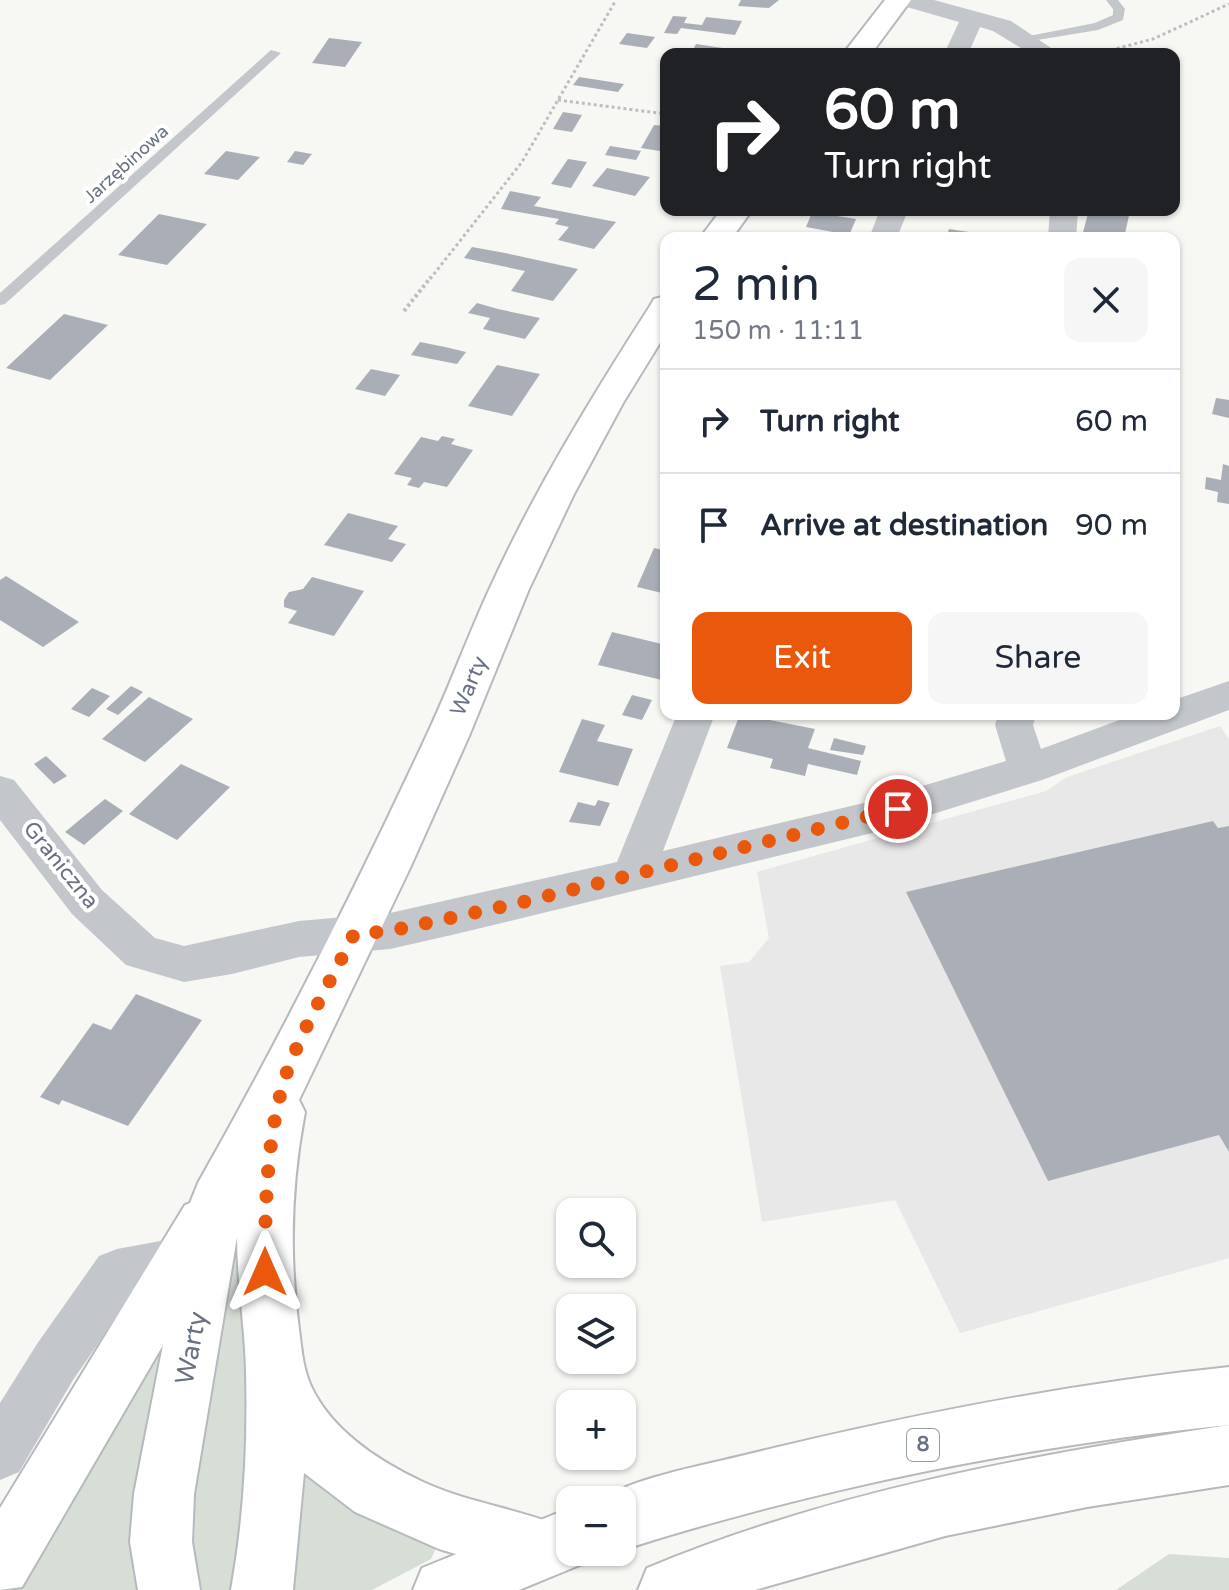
<!DOCTYPE html>
<html lang="en">
<head>
<meta charset="utf-8">
<style>
  body { margin:0; font-family:"Varela Round",sans-serif; background:#f6f6f7; color:#1f2937; height:100vh; display:flex; flex-direction:column; font-size:30px; white-space:nowrap }
  * { box-sizing:border-box; margin:0 }
  p { font-size:26px; color:#747a83 }
  .icon { flex:none; width:44px; height:44px; fill:none; stroke:currentColor; stroke-width:2; stroke-linecap:round; stroke-linejoin:round }
  .map { position:relative; flex:1; overflow:hidden }
  .side { position:absolute; left:660px; top:232px; width:520px; height:488px; display:flex; flex-direction:column; background:#fff; border-radius:16px; box-shadow:0 2px 6px #0004 }
  .side>* { flex:none }
  .top-card { position:absolute; left:660px; top:48px; width:520px; height:168px; border-radius:16px; box-shadow:0 2px 6px #0004; background:#202124; color:#fff; overflow:hidden }
  .fabs { position:absolute; left:556px; top:1198px; display:grid; gap:16px }
  .fabs a { display:grid; place-items:center; width:80px; height:80px; border-radius:16px; background:#fff; box-shadow:0 2px 6px #0004; font-size:40px }
  .pin { position:absolute; display:grid; place-items:center; width:68px; height:68px; color:#fff; margin:-34px; border:4px solid #fff; border-radius:50%; box-shadow:0 2px 8px #0007 }
  .me { position:absolute; width:88px; margin:-44px; rotate:0deg; stroke-linejoin:round; filter:drop-shadow(0 0 6px #0008) }
  .turn { display:flex; align-items:center; gap:28px; height:168px; padding:0 32px; font-size:36px }
  .turn .icon { width:104px; height:104px; stroke-width:2.5 }
  .turn b { display:block; font-size:56px; line-height:68px }
  .round { display:grid; place-items:center; flex:none; width:84px; height:84px; border-radius:16px; background:#f6f6f7 }
  .head { display:flex; align-items:center; justify-content:space-between; height:136px; padding:0 32px }
  h1 { font-size:48px; font-weight:600; line-height:60px }
  .action { display:flex; gap:16px; margin-top:auto; padding:16px 32px }
  .action a { flex:1; height:92px; border-radius:16px; background:#ea580c; color:#fff; font-size:32px; font-weight:600; line-height:92px; text-align:center }
  .action a+a { background:#f6f6f7; color:#1f2937 }
  ul { padding:0; list-style:none }
  li { display:flex; align-items:center; gap:24px; height:104px; padding:0 32px; border-top:2px solid #e0e1e3 }
  li div { flex:1 }
  li b { display:block; font-size:30px }
  li em { font-style:normal }
  .map>svg:first-child { display:block }
  .built { fill:#e7e8e7 }
  .green { fill:#d7ded6 }
  .building { fill:#aaafb7 }
  .lines { fill:none; stroke-linecap:round; stroke-linejoin:round }
  .secondary-casing { stroke:#b6b9be; stroke-width:4 }
  .highway-casing { stroke:#b6b8bc; stroke-width:4 }
  .path-far1 { stroke:#bdbec1; stroke-width:3; stroke-dasharray:3 3; stroke-linecap:butt }
  .path { stroke:#bdbec1; stroke-width:4; stroke-dasharray:3 3; stroke-linecap:butt }
  .lane { fill:#c3c6ca; fill-rule:evenodd }
  .street { fill:#c3c6ca; fill-rule:evenodd }
  .secondary { fill:#fff; fill-rule:evenodd }
  .highway { fill:#fff; fill-rule:evenodd }
  .route { stroke:#ea580c; stroke-width:14; stroke-dasharray:0 25.2 }
  .labels { text-anchor:middle; dominant-baseline:central; stroke-width:8; stroke-linejoin:round; paint-order:stroke }
  .far-street-label { font-size:18px; fill:#687284; stroke:#fff }
  .shield { fill:#fff; stroke:#959ca9; stroke-width:2 }
  .shield-label { font-size:20px; font-weight:bold; fill:#687284 }
  .street-label { font-size:22px; fill:#687284; stroke:#fff }
  .near-street-label { font-size:26px; fill:#687284; stroke:#fff }
</style>
</head>
<body>
<div class="map">
<svg width="1229" height="1590" viewBox="0 0 1229 1590">
  <rect width="100%" height="100%" fill="#f7f7f4"/>
  <polygon class="built" points="1220,726 1229,739 1229,1258 960,1333 895,1200 762,1222 720,966 749,962 769,938 757,872 1046,791 1067,777"/>
  <g class="green">
    <polygon points="246,1212 252,1388 240,1590 196,1590 184,1508 226,1285"/>
    <polygon points="166,1312 142,1590 9,1590 70,1499"/>
    <polygon points="299,1477 316,1477 437,1546 431,1559 372,1590 284,1590"/>
    <polygon points="1169,1554 1229,1558 1229,1590 1116,1590"/>
  </g>
  <g class="building">
    <polygon points="741,0 779,0 769,8 738,6"/>
    <polygon points="673,16 687,17 684,23 702,25 706,17 742,21 735,35 681,28 677,34 664,33"/>
    <polygon points="627,33 655,37 647,48 619,44"/>
    <polygon points="329,38 362,42 345,67 312,63"/>
    <polygon points="696,44 729,49 726,54 691,54"/>
    <polygon points="579,77 624,84 618,92 573,85"/>
    <polygon points="563,112 582,115 572,132 553,129"/>
    <polygon points="654,125 666,126 666,152 641,148"/>
    <polygon points="610,146 641,151 636,160 605,155"/>
    <polygon points="226,151 260,157 238,180 204,174"/>
    <polygon points="295,151 312,154 303,165 287,162"/>
    <polygon points="568,159 587,162 571,188 551,184"/>
    <polygon points="607,168 650,177 635,196 592,186"/>
    <polygon points="510,191 541,197 534,206 616,222 594,249 558,240 569,227 555,224 559,219 501,209"/>
    <polygon points="813,210 860,210 856,216 838,213 837,216 856,219 848,238 831,238 833,232 806,227"/>
    <polygon points="1089,210 1130,211 1124,238 1082,236"/>
    <polygon points="159,214 207,224 167,265 118,255"/>
    <polygon points="949,229 982,234 980,238 946,238"/>
    <polygon points="472,247 505,253 578,269 553,301 511,291 525,271 464,258"/>
    <polygon points="477,303 498,309 540,318 525,339 483,329 490,318 468,313"/>
    <polygon points="64,314 108,325 50,380 6,368"/>
    <polygon points="420,342 445,347 466,352 457,364 411,355"/>
    <polygon points="497,365 540,374 512,416 468,406"/>
    <polygon points="371,369 400,375 385,396 355,389"/>
    <polygon points="1216,398 1229,400 1229,418 1212,414"/>
    <polygon points="442,436 455,439 451,444 473,450 447,487 424,482 419,488 407,485 412,478 394,474 421,437 438,441"/>
    <polygon points="1223,464 1229,466 1229,504 1217,502 1218,492 1205,489 1206,477 1221,480"/>
    <polygon points="348,513 398,526 388,539 406,544 392,562 324,545"/>
    <polygon points="654,548 666,551 666,584 662,593 637,587"/>
    <polygon points="6,576 79,622 43,647 0,620 0,580"/>
    <polygon points="312,577 364,591 334,636 288,623 297,611 284,607 284,600 289,592 303,589"/>
    <polygon points="612,632 666,645 666,672 662,680 598,665"/>
    <polygon points="131,686 143,692 118,715 106,709"/>
    <polygon points="92,688 110,696 89,717 71,709"/>
    <polygon points="632,695 652,700 642,720 622,715"/>
    <polygon points="149,697 193,719 145,762 102,739"/>
    <polygon points="740,714 815,729 808,748 861,761 857,775 808,764 805,776 770,768 773,759 727,748"/>
    <polygon points="582,719 605,725 597,741 633,749 618,786 559,772"/>
    <polygon points="834,738 866,746 863,755 830,750"/>
    <polygon points="46,756 67,776 54,784 34,764"/>
    <polygon points="181,764 230,787 177,840 129,814"/>
    <polygon points="105,799 123,811 84,845 65,832"/>
    <polygon points="598,800 610,803 600,826 569,822 578,802 595,806"/>
    <polygon points="1213,821 1218,828 1229,826 1229,1152 1219,1135 1048,1181 906,892"/>
    <polygon points="136,994 202,1020 128,1126 62,1100 59,1105 40,1097 93,1023 111,1030"/>
  </g>
  <g class="lines">
    <defs>
      <g id="secondary">
        <polygon points="885,0 911,0 871,54 843,54"/>
        <polygon points="721,210 752,210 732,238 700,238"/>
        <path d="M666,296V333L623,403L574,494L529,589L469,736L410,868L299,1100L305,1112C291,1185 289,1256 299,1329C302,1352 303,1373 315,1394C337,1434 381,1462 421,1481C465,1502 515,1508 560,1526L569,1548L560,1570L538,1579L439,1549L355,1512L304,1473L293,1590H231C244,1518 248,1445 246,1371C245,1326 237,1282 237,1237L194,1494L192,1542L200,1590H138L130,1542L134,1494L163,1345L22,1587L0,1590V1508L185,1205L190,1203L198,1183C280,1038 354,891 424,741C448,691 466,640 489,590C534,491 591,398 650,306L654,299Z"/>
      </g>
      <g id="highway">
        <path d="M1229,1367V1425C1029,1445 813,1489 622,1550V1500H600C633,1478 704,1465 745,1455C904,1416 1066,1384 1229,1367Z"/>
        <path d="M1229,1425V1485L1087,1507L945,1536L755,1590H638L647,1568C832,1491 1031,1455 1229,1425Z"/>
        <polygon points="570,1508 570,1552 595,1552 592,1560 519,1590 413,1590 422,1568"/>
      </g>
    </defs>
    <use href="#secondary" class="secondary-casing"/>
    <use href="#highway" class="highway-casing"/>
    <g class="path-far1">
      <polyline points="1111,50 1153,39 1229,4"/>
      <polyline points="558,100 666,114"/>
      <polyline points="430,279 522,162 616,0"/>
    </g>
    <polyline class="path" points="404,311 431,277"/>
    <g class="lane">
      <polygon points="1106,0 1118,0 1125,9 1123,20 1098,30 1025,42 1019,38 1095,23 1113,15 1113,9"/>
      <polygon points="271,50 281,53 5,304 0,305 0,293"/>
    </g>
    <g class="street">
      <polygon points="896,0 934,0 1011,21 1060,54 1031,54 993,31 980,27 968,54 944,54 959,22 900,5"/>
      <polygon points="880,210 908,210 897,238 869,238"/>
      <polygon points="1050,210 1078,210 1076,238 1048,238"/>
      <polygon points="1229,681 1229,710 1042,780 872,833 456,934 390,949 299,957 232,974 184,982 126,965 72,914 0,820 0,776 14,780 102,890 155,938 184,946 299,921 390,913 617,862 677,714 715,714 663,851 872,801 1006,761 995,725 998,714 1036,714 1033,725 1041,749 1136,714 1174,714 1174,700"/>
      <polygon points="182,1237 200,1244 207,1261 200,1278 182,1285 132,1294 73,1380 19,1472 0,1480 0,1403 37,1344 99,1256 117,1249"/>
    </g>
    <use href="#secondary" class="secondary"/>
    <use href="#highway" class="highway"/>
  </g>
  <g class="lines">
    <path class="route" d="M265,1272C265,1208 266,1134 287,1072C304,1025 332,979 354,934L390,931L515,904L898,809"/>
  </g>
  <g class="labels">
    <g class="far-street-label">
      <text transform="translate(126 164) rotate(-42)">Jarzębinowa</text>
    </g>
    <rect class="shield" x="907" y="1429" width="32" height="32" rx="6"/>
    <g class="shield-label">
      <text x="923" y="1445">8</text>
    </g>
    <g class="street-label">
      <text transform="translate(469 686) rotate(-67)">Warty</text>
      <text transform="translate(61 865) rotate(51)">Graniczna</text>
    </g>
    <g class="near-street-label">
      <text transform="translate(191 1348) rotate(-79)">Warty</text>
    </g>
  </g>
</svg>
<div class="fabs">
<a><svg class="icon" aria-label="search" viewBox="0 0 24 24"><circle cx="10" cy="10" r="6"/><path d="M15 15l6 6"/></svg></a>
<a><svg class="icon" aria-label="layers" viewBox="0 0 24 24"><path d="M12 4l9 5-9 5-9-5zM3 14l9 5 9-5"/></svg></a>
<a>+</a>
<a>−</a>
</div>
<div class="pin" style="left:898px;top:809px;background:#d93025"><svg class="icon" aria-label="arrive" viewBox="0 0 24 24"><path d="M6 21V4h12l-3 4 3 4H6"/></svg></div>
<svg class="me" style="left:265px;top:1272px" viewBox="-20 -20 40 40"><path d="M0-17L14 15 0 8-14 15z" fill="#ea580c" stroke="#fff" stroke-width="4"/></svg>
<div class="top-card">
<div class="turn"><svg class="icon" aria-label="right" viewBox="0 0 24 24"><path d="M7 20v-9h11M14 6l5 5-5 5"/></svg><div><b>60 m</b>Turn right</div></div>
</div>
<section class="side">
<div class="head"><div><h1>2 min</h1><p>150 m · 11:11</p></div><a class="round"><svg class="icon" aria-label="close" viewBox="0 0 24 24"><path d="M6 6l12 12M18 6L6 18"/></svg></a></div>
<ul>
<li><svg class="icon" aria-label="right" viewBox="0 0 24 24"><path d="M7 20v-9h11M14 6l5 5-5 5"/></svg><div><b>Turn right</b></div><em>60 m</em></li>
<li><svg class="icon" aria-label="arrive" viewBox="0 0 24 24"><path d="M6 21V4h12l-3 4 3 4H6"/></svg><div><b>Arrive at destination</b></div><em>90 m</em></li>
</ul>
<div class="action"><a>Exit</a><a>Share</a></div>
</section>
</div>
</body>
</html>
